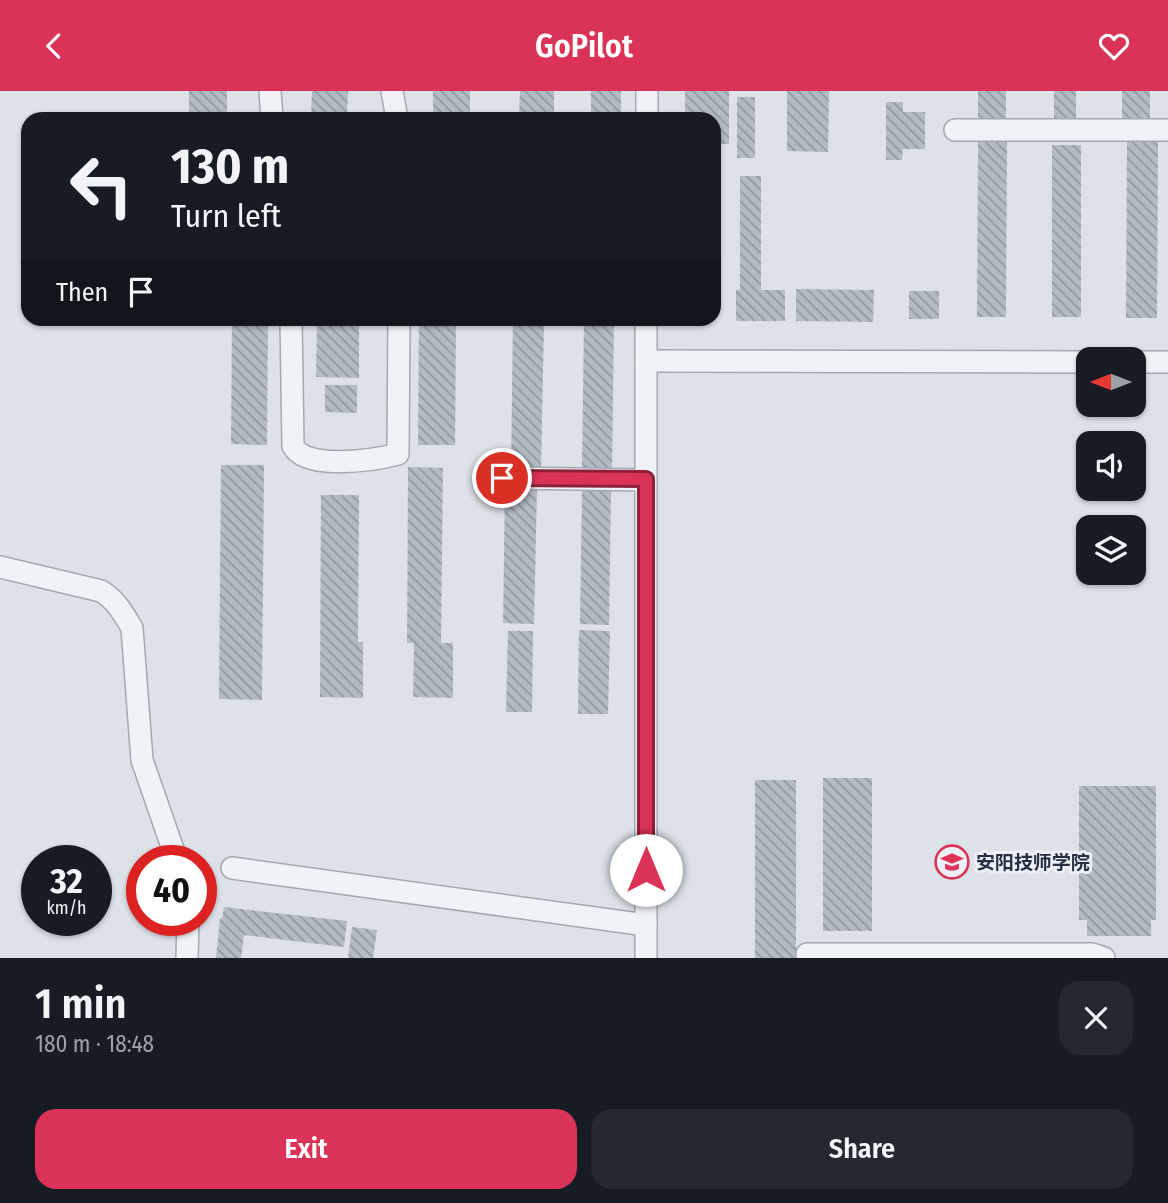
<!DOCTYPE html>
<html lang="en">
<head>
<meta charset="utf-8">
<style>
  body { margin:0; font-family:"Fira Sans Condensed","Noto Sans SC",sans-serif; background:#242831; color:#f1f3f6; height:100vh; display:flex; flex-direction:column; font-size:26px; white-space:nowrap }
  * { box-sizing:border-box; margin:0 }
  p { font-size:23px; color:#9ea1a6 }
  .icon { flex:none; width:38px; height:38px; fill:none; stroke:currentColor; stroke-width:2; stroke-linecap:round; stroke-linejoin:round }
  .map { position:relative; height:867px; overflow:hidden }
  .details { display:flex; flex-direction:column; background:#171b24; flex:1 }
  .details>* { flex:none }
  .banner { position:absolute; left:21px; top:21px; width:700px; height:214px; border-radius:21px; box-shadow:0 2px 5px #0004; background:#171b24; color:#f1f3f6; overflow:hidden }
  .needle { width:46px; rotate:270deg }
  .fabs { position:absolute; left:1076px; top:256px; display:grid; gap:14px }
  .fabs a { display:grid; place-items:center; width:70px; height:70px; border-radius:14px; background:#171b24; box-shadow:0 2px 5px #0004; font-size:35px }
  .speed { position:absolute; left:21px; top:754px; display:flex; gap:14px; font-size:35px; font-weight:700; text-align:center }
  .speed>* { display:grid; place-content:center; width:91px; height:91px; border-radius:50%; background:#171b24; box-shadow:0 2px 5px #0004; line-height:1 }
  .speed small { font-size:18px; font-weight:400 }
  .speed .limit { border:10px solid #d22; background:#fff; color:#111 }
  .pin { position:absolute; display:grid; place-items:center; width:60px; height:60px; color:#fff; margin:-30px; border:4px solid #fff; border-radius:50%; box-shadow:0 2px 7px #0007 }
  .me { position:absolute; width:77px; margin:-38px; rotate:0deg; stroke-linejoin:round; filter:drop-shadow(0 0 5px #0008) }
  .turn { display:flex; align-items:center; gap:24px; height:147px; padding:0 35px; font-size:32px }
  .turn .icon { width:91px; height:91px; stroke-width:2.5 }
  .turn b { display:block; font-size:49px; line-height:60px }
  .then { display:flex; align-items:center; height:66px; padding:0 35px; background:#0003; gap:14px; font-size:26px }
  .round { display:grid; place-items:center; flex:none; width:74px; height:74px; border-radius:21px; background:#242831 }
  .head { display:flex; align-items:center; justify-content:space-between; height:119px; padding:0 35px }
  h1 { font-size:42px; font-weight:600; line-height:52px }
  .primary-button { display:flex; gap:14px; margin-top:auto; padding:14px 35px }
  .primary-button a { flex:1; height:80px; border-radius:21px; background:#db3357; color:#fff; font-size:28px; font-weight:600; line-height:80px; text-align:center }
  .primary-button a+a { background:#242831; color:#f1f3f6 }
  header { display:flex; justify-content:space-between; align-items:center; height:91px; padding:0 35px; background:#db3357; color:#fff; font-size:32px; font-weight:600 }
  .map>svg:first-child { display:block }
  .building { fill:url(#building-back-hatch) }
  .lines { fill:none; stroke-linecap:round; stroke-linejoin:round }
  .minor-casing { stroke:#a1a9b2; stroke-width:24 }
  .minor { stroke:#eff2f6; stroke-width:21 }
  .route-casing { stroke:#8e2139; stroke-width:18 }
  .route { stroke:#db3357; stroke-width:12 }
  .labels { text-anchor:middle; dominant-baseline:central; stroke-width:6; stroke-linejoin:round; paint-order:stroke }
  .poi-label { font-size:19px; font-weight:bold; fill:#243040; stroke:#ecf0f6; text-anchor:start }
</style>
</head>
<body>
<header><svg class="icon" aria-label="back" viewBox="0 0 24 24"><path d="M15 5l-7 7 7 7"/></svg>GoPilot<svg class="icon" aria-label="heart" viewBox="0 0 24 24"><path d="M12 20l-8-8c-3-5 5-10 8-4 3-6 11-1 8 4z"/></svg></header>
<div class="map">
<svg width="1168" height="867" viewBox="0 0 1168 867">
  <defs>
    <pattern id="building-back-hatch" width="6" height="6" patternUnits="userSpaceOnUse" patternTransform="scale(1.75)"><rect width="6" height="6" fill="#b3bbc5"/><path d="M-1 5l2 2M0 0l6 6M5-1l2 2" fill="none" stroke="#9198a1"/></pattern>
  </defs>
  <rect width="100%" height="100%" fill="#dce2e8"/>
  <g class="building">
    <rect x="189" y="0" width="38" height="28"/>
    <polygon points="312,0 348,0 347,28 311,28"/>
    <rect x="433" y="0" width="37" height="28"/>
    <polygon points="520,0 554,0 554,26 519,26"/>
    <rect x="591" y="0" width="30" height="28"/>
    <polygon points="685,0 729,0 729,53 714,53 714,28 685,28"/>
    <polygon points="787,0 829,0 828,61 787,60"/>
    <rect x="978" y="0" width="28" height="27"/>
    <rect x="1054" y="0" width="22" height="27"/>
    <rect x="1122" y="0" width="28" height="29"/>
    <rect x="737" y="6" width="18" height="61"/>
    <polygon points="886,11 903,11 903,21 925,21 925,58 903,58 902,69 886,69"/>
    <polygon points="978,50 1007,50 1006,226 977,226"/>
    <polygon points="1127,50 1158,50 1157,227 1126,227"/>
    <rect x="1052" y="54" width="29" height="172"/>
    <polygon points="714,76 719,76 718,226 714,226"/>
    <polygon points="740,85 761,85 761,199 785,199 785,230 736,230 736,199 740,199"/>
    <polygon points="796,198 874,199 873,231 796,230"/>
    <rect x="909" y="200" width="30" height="28"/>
    <polygon points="232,228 268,228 267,354 231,353"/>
    <polygon points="419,228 456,228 455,354 418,354"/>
    <polygon points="513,228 544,228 541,379 511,378"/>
    <polygon points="584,228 614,228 612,377 582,377"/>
    <polygon points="317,230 359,230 359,287 316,286"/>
    <polygon points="325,294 357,294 357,322 325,321"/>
    <polygon points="221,374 264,374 262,609 219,608"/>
    <polygon points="408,376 443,377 441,552 453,552 453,607 413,606 414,552 407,552"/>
    <polygon points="505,396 537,397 534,533 503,532"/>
    <polygon points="582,400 611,400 609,534 580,533"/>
    <polygon points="321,404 359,404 358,551 363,551 363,607 320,606"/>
    <polygon points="579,539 610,540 608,623 578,623"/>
    <polygon points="508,540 533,540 532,621 506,621"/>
    <rect x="823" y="687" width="49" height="153"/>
    <rect x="755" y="689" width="41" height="178"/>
    <polygon points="1079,695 1156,695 1156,829 1151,829 1151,845 1087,845 1087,829 1079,829"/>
    <polygon points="224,816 347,830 344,856 244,844 241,867 216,867 220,827 222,828"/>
    <polygon points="352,836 377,839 373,867 348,867"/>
  </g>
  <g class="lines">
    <defs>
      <g id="minor">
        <polyline points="270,0 272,28"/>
        <polyline points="392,0 397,28"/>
        <polyline points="647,28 647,0"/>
        <polyline points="955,39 1168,39"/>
        <path d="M291,228L293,355C306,380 375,369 398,363L399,228"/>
        <polyline points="646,270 1088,271"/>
        <polyline points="1134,271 1168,271"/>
        <polyline points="502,387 646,389"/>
        <path d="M0,476L101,500C116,509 123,522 132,537L142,669L177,770"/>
        <polyline points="232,777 646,834"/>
        <polyline points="807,863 1092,863 1104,867"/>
        <polyline points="187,867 188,830"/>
        <polyline points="646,867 646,228"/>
      </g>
    </defs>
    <use href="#minor" class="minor-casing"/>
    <use href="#minor" class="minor"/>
  </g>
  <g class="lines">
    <defs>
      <polyline id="route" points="502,387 646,388 646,779"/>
    </defs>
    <use href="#route" class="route-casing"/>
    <use href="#route" class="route"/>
  </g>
  <defs>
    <symbol id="school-ring" viewBox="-11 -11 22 22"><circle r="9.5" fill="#ecf0f6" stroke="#db3357" stroke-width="1.5"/><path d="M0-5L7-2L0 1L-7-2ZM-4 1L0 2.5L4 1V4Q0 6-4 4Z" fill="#db3357"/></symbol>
  </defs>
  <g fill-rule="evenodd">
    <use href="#school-ring" x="933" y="752" width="38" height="38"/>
  </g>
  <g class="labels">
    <g class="poi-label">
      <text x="976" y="771">安阳技师学院</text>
    </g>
  </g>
</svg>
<div class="fabs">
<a><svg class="needle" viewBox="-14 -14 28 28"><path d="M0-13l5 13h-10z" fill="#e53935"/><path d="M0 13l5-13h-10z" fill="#9ea1a6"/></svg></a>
<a><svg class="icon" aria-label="sound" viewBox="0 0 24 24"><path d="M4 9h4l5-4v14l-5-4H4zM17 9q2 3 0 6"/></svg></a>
<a><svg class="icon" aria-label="layers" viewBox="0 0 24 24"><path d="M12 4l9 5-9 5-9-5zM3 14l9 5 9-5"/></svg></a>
</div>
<div class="speed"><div>32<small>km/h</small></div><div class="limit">40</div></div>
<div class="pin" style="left:502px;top:387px;background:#d93025"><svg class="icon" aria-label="arrive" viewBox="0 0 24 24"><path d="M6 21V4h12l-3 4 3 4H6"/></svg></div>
<svg class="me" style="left:646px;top:779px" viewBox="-20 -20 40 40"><circle r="19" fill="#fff"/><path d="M0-13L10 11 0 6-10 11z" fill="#db3357"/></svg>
<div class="banner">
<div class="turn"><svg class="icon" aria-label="left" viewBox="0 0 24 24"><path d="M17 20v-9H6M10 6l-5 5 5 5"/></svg><div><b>130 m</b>Turn left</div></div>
<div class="then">Then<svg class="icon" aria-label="arrive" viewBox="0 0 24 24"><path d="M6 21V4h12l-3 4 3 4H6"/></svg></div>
</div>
</div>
<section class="details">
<div class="head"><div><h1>1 min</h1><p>180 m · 18:48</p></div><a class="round"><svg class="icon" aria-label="close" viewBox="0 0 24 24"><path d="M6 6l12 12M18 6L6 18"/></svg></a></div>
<div class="primary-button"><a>Exit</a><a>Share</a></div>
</section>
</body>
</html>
